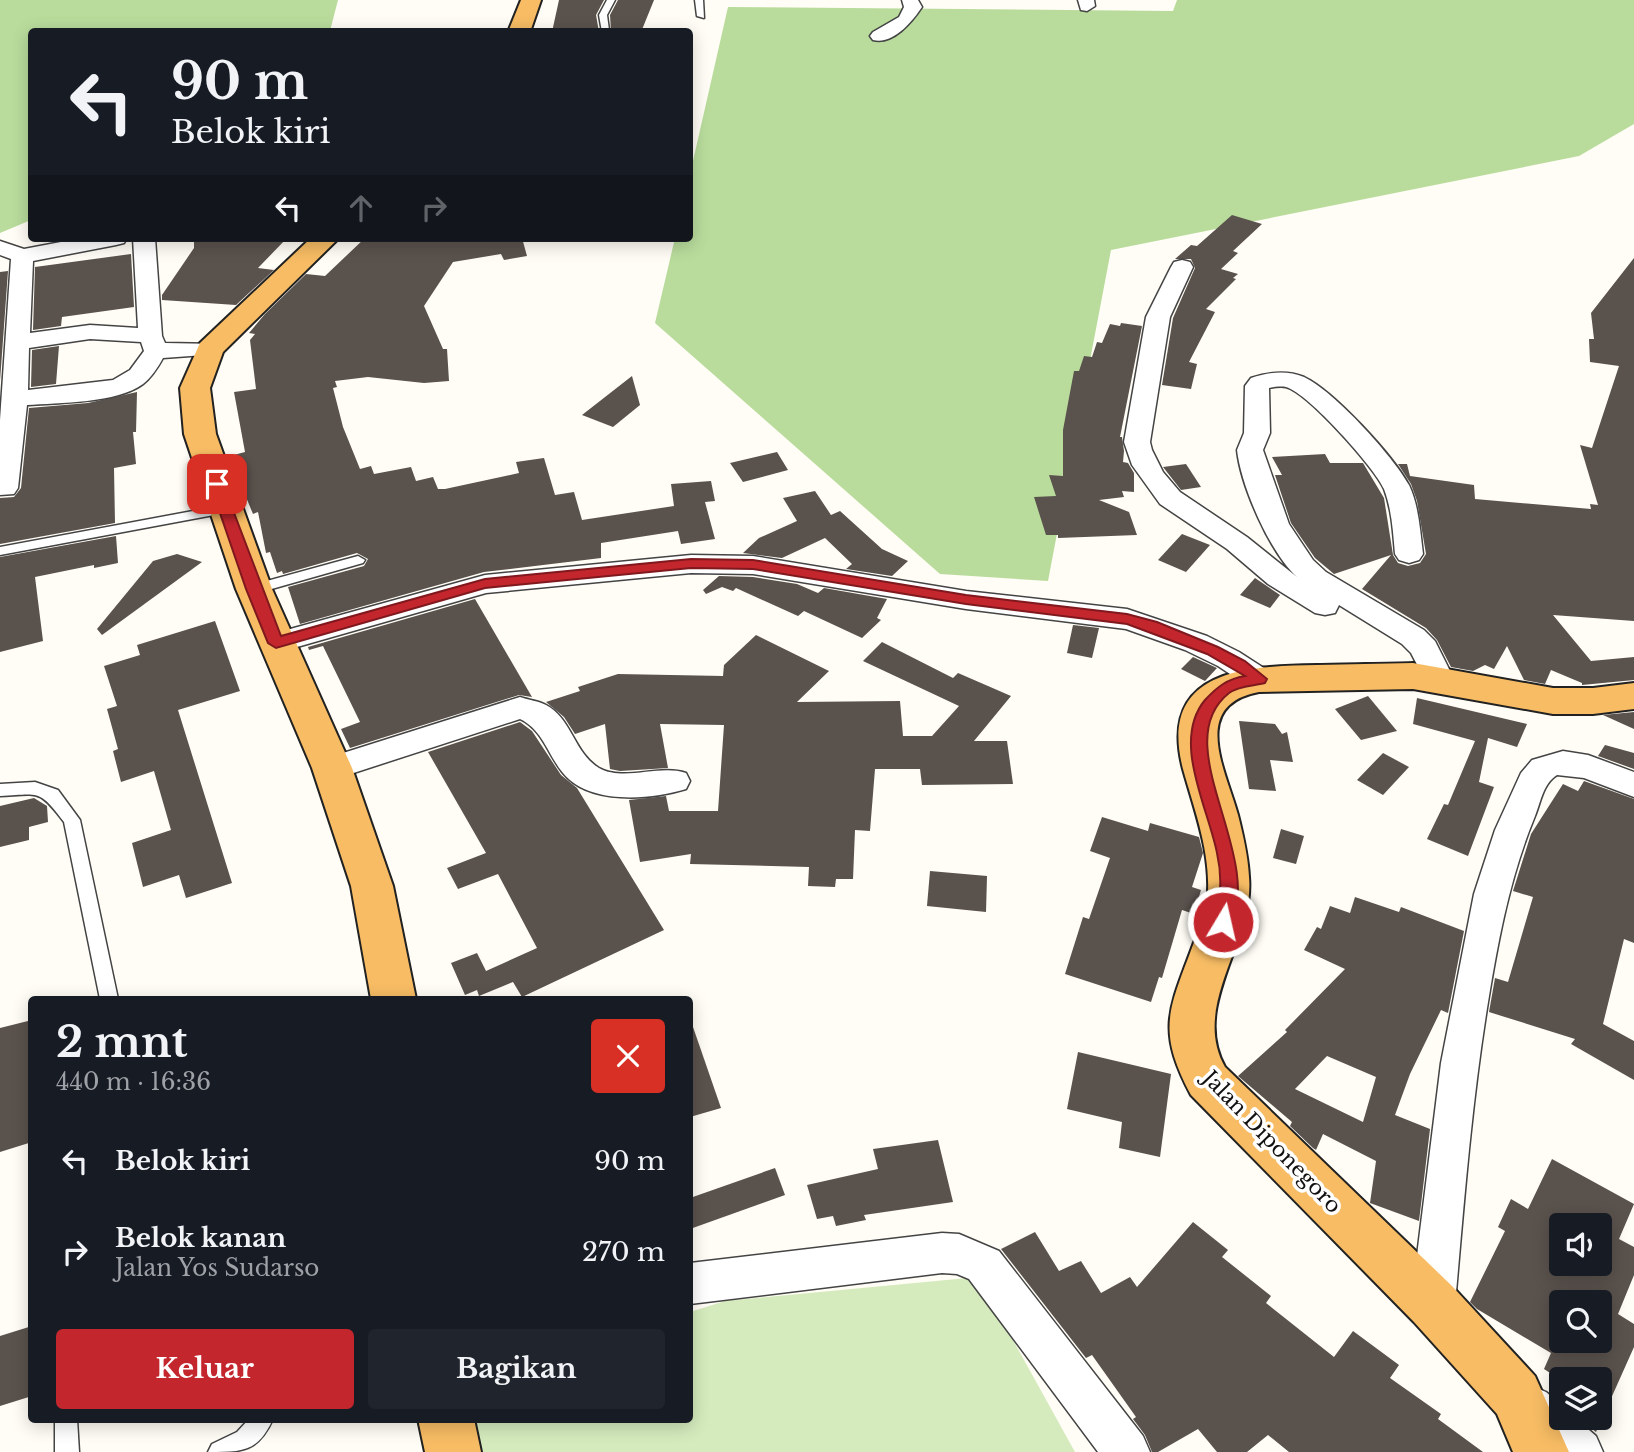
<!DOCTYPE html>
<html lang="id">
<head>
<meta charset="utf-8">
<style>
  body { margin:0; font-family:"Libre Baskerville",serif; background:#20242c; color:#f1f3f6; height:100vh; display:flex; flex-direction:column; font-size:26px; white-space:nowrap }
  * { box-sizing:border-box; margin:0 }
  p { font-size:23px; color:#9ea1a6 }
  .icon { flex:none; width:38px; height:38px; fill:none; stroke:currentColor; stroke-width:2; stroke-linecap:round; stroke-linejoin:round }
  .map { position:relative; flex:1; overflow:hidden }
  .side { position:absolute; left:28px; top:996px; width:665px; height:427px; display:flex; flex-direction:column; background:#171b24; border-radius:7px; box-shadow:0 4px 18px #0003 }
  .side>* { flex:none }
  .banner { position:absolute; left:28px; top:28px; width:665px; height:214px; border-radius:7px; box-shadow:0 4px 18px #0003; background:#171b24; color:#f1f3f6; overflow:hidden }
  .buttons { position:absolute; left:1549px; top:1213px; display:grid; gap:14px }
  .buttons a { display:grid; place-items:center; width:63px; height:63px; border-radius:7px; background:#171b24; box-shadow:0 4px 18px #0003; font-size:35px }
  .pin { position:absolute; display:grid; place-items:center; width:60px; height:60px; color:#fff; margin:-30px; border-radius:14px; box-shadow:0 4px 10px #0006 }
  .me { position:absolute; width:77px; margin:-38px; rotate:9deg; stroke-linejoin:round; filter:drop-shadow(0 0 5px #0008) }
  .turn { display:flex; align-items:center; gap:24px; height:147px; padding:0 28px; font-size:32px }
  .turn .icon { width:91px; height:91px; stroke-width:2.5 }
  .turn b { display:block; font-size:49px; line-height:60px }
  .lanes { display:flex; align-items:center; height:66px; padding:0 28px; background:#0003; justify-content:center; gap:35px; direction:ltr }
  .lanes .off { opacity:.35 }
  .round { display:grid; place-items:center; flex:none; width:74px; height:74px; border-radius:7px; background:#20242c }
  .overview { display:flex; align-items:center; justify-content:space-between; height:119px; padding:0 28px }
  h1 { font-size:42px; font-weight:800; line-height:52px }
  .button { display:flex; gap:14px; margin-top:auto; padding:14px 28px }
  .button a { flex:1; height:80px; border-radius:7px; background:#c4262e; color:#fff; font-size:28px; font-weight:800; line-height:80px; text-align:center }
  .button a+a { background:#20242c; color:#f1f3f6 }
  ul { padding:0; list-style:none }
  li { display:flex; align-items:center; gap:21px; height:91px; padding:0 28px }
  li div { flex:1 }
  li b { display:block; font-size:26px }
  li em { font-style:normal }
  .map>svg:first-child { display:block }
  .green { fill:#d5ebbd }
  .forest { fill:#b9dc9c }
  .building { fill:#5a524d; fill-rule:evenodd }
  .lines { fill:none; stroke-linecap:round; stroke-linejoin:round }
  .service-casing { stroke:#444; stroke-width:3 }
  .minor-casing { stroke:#444; stroke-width:3 }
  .trunk-casing { stroke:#222; stroke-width:4 }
  .service { fill:#fff; fill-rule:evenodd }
  .minor { fill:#fff; fill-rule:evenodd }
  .trunk { fill:#f7bc64; fill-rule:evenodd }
  .route { fill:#c4262e; stroke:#7f191e; stroke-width:2 }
  .labels { text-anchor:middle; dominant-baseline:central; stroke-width:7; stroke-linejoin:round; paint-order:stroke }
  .street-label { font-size:21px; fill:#111; stroke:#fff }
</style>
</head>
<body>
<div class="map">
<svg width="1634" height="1452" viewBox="0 0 1634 1452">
  <rect width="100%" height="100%" fill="#fffdf5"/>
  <polygon class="green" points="978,1277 1075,1452 469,1452 461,1419 690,1419 690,1312 725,1301"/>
  <g class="forest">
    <polygon points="0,0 338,0 330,31 32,32 31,220 0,233"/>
    <polygon points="1177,0 1634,0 1634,124 1579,156 1111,250 1048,581 940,574 655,323 675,238 690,238 690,174 728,7 1173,11"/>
  </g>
  <g class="building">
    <polygon points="559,0 604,0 596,15 599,32 552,32"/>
    <polygon points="618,0 654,0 641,32 611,32 610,15"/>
    <polygon points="1232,215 1262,224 1233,251 1238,253 1221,269 1238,274 1233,278 1236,279 1206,309 1215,312 1189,362 1197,364 1191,389 1162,385 1173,318 1195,268 1191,259 1175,259 1191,245 1197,246"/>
    <polygon points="194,238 287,238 258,268 274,270 236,305 162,300 162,295 194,248"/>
    <polygon points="365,238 522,238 527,256 504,260 501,254 453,262 424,306 443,349 447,349 449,381 424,383 368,377 335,381 337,387 333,388 343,427 360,469 371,466 374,474 411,467 416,481 433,477 438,489 445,489 519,473 516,462 544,458 555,495 574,492 582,520 674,506 671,484 711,481 715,501 705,502 715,539 681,544 678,531 601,543 601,558 484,572 300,624 288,587 364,566 368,559 357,553 283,574 282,571 277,573 270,552 266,553 258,512 253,514 241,485 243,484 234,455 245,452 234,392 256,389 250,340 255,334 249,333 265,314 306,274 325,276"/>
    <polygon points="131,254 134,307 62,317 61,326 33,330 35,267"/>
    <polygon points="1634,258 1634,621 1553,615 1591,661 1634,657 1634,680 1582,685 1582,683 1551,670 1545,684 1524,680 1507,646 1494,669 1485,665 1473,671 1451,667 1437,640 1426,628 1362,589 1391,555 1334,574 1315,558 1291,523 1275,475 1282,475 1272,457 1325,454 1330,463 1363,463 1384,498 1393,555 1398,563 1408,566 1420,563 1426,554 1417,501 1411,484 1398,464 1407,464 1410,476 1474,485 1475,499 1591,509 1590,504 1598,505 1580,445 1592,448 1619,366 1590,362 1589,339 1594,339 1591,313"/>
    <polygon points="8,271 0,381 0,272"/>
    <polygon points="1121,323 1142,326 1120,437 1122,437 1124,451 1123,462 1128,463 1134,473 1134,492 1122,491 1124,497 1099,500 1129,512 1137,535 1058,538 1058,535 1046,535 1034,497 1056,496 1049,475 1063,476 1063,430 1074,371 1079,371 1084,356 1092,357 1097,342 1102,343 1110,324 1120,326"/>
    <polygon points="59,346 56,384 31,387 32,350"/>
    <polygon points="632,376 640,405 613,427 582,415"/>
    <polygon points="137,392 136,432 133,432 136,464 114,468 115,523 0,544 0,498 14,497 21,488 29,408 88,403"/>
    <polygon points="777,452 788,470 743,482 730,463"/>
    <polygon points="1186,464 1201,487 1181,490 1163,467"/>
    <polygon points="815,491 831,515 840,511 882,549 908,561 892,576 846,569 852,564 825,538 782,558 743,553 759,538 797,521 783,498"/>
    <polygon points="1182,534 1210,545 1186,572 1158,560"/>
    <polygon points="116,536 118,563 94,568 94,565 35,577 43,641 0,652 0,557"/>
    <polygon points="177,554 202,562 102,635 97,629 153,561"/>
    <polygon points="719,576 753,577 797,584 818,593 824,588 887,599 877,618 881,620 862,638 804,611 798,616 736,588 733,591 722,587 706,594 703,590"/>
    <polygon points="1255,578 1280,595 1270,608 1240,595"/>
    <polygon points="475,599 532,697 519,695 350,748 341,729 360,722 323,646 309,650 308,647"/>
    <polygon points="215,621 240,691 178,710 232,883 186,898 179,875 143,887 132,843 171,830 154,771 121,782 113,751 118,749 107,709 117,706 104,666 140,655 137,645"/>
    <polygon points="1073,625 1099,628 1092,658 1067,653"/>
    <polygon points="756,635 829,671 797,702 900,701 903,736 932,736 959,706 863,661 882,642 953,678 958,673 1011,696 974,741 1007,741 1013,784 922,785 920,769 875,769 870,831 855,830 853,879 836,879 835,887 808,886 809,867 690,864 691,854 640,862 629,800 666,796 669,811 718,811 724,725 660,724 668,768 620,771 610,769 605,724 575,734 564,717 546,702 580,691 578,687 618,674 723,676 724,665"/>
    <polygon points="1193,657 1217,668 1205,681 1181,669"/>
    <polygon points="1368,696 1397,731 1361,740 1335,709"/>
    <polygon points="1417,698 1527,724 1517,747 1488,738 1479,782 1494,787 1468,856 1427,839 1444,804 1448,805 1475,741 1413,724"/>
    <polygon points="1634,712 1634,729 1603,715"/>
    <polygon points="1239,721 1275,724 1282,734 1287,732 1293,762 1270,760 1276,791 1249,789"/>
    <polygon points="520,722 532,731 561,775 577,788 664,930 522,997 513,982 479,996 477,990 465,995 451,963 477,953 486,971 537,948 498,874 458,889 447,868 486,853 428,752"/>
    <polygon points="1605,745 1634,753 1634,769 1598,756"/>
    <polygon points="1383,753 1409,767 1383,795 1357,780"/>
    <polygon points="1584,781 1634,799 1634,943 1624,939 1603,1024 1634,1041 1634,1080 1571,1044 1575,1039 1489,1012 1495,978 1508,982 1533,897 1513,891 1531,834 1563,784 1578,791"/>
    <polygon points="34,798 47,806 48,822 29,827 29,840 0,847 0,806"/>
    <polygon points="1102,817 1148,831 1150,823 1199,837 1203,853 1192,887 1201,890 1194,914 1182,910 1162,978 1159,977 1151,1002 1065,974 1083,917 1089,919 1110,858 1090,851"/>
    <polygon points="1281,829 1304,836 1296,864 1273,858"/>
    <polygon points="930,871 987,876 986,912 927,906"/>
    <path d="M1355,897L1399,912L1401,907L1464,931L1448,1013L1441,1010L1410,1074L1395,1115L1430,1129L1419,1221L1370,1203L1376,1161L1323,1134L1316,1150L1313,1148L1290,1126L1292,1122L1238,1076L1287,1032L1285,1030L1345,969L1304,950L1317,927L1321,929L1330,906L1350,913ZM1327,1056L1376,1077L1363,1122L1295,1089Z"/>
    <polygon points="32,1020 32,1142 0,1152 0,1028"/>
    <polygon points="693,1027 721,1108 690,1117 690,1028"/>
    <polygon points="1078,1052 1171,1074 1160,1157 1119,1148 1122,1122 1067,1109"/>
    <polygon points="938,1140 953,1202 864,1215 866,1220 836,1226 833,1216 817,1219 807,1185 878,1169 873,1149"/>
    <path d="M1552,1159L1634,1204L1619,1239L1634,1247V1275L1618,1314L1634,1324V1347L1596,1432L1578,1418H1600V1409L1604,1407L1600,1404V1379L1561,1380L1544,1369L1551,1353L1477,1309L1470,1302L1505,1231L1498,1227L1511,1199L1528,1209ZM1561,1225H1600V1264H1561ZM1561,1302H1600V1340H1561Z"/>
    <polygon points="775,1168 785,1195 690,1229 690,1198"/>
    <polygon points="1193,1222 1228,1250 1222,1257 1271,1296 1266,1303 1334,1357 1353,1331 1399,1365 1390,1378 1441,1414 1438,1419 1483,1452 1289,1452 1268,1435 1247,1452 1217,1452 1198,1429 1158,1452 1152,1452 1145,1435 1133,1419 1136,1417 1092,1355 1086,1358 1001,1249 1035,1232 1059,1271 1081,1261 1101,1293 1130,1277 1137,1287"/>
    <polygon points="32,1326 32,1396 0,1406 0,1336"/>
  </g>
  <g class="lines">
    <defs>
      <g id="service">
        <polygon points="607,0 615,0 607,15 609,30 602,32 599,15"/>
        <polygon points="695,0 703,0 704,18 697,16"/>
        <polygon points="225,505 230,506 232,509 230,512 0,555 0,547"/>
        <polygon points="358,556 365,560 363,563 254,594 247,589 249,586"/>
        <path d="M35,782L58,790L80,820L118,999H100L64,822C39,789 40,794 0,796V784Z"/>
        <polygon points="55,1419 77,1419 79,1452 55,1452"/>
        <path d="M249,1419H273C258,1452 243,1452 208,1452L212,1444L237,1432Z"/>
      </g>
      <g id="minor">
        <path d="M902,0H918L922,7C912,22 893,45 873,40L870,36L873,32L899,17L904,7Z"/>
        <polygon points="1078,0 1094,0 1095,6 1087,11 1081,10"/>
        <path d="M82,238H127L124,243L116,245L33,261L30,333L90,325L138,328L133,238H155L162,336L165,343L218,344L222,349L218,354L163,358C158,367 152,377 143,384C118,403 58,403 27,405L18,488L14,494L0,495V420L11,259L0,255V241L24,249ZM90,339L141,342L144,351L130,370L113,380L28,390L29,348Z"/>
        <path d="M1182,260L1190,262L1193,267L1170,317L1150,442L1152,450L1163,472L1180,492L1247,537L1297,577C1270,553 1241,486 1237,450L1244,433L1245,386L1251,378C1269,372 1287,370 1304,377C1334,391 1393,456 1409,485C1419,506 1420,531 1423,554L1419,560L1409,563L1399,560L1395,554C1393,532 1392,510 1384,489C1375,468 1308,393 1286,387C1281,386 1274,387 1269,388L1270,433L1263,450L1289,524L1313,560L1326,572L1424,630L1435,641L1453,677L1449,684L1438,687L1427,684L1411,653L1402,644L1339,605L1335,613L1325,615L1315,613L1268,584L1227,549L1160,504L1132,465L1124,442L1146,317L1171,267L1174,262Z"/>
        <polygon points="691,555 753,556 966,591 1127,609 1207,636 1239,652 1270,672 1274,679 1270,686 1259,689 1248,686 1218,666 1185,650 1126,629 966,609 753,574 691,573 486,593 276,653 265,650 261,643 265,636 485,575"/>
        <path d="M520,697C528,700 539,701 546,705C572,719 574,753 599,768C624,782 659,764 686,773L690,781L686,789C650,800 589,805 563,773C548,755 543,730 520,719L332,780L321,776L316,768L321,760Z"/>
        <path d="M1563,751L1588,755L1634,772V797L1584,778L1557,775C1543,784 1541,801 1535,816C1511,874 1499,935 1489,996C1472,1098 1464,1201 1455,1304L1448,1319L1433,1325L1418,1319L1411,1304L1441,1063L1474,894L1495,830L1521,773L1532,760Z"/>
        <polygon points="942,1233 959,1234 999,1251 1143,1436 1150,1452 1098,1452 969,1279 957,1274 942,1273 690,1304 690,1263"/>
        <polygon points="1530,1385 1546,1392 1561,1405 1561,1418 1575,1418 1596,1436 1603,1452 1545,1452 1514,1424 1507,1408 1514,1392"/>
      </g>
      <g id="trunk">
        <polygon points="521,0 541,0 530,32 508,32"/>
        <polygon points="311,238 339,238 223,352 210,388 216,434 272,589 352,768 393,886 416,999 371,999 351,886 312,768 236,589 184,434 180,388 200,343"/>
        <path d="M1413,663L1553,688H1593L1634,683V709L1593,714H1553L1413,689L1259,692C1189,705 1226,771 1238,815C1243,835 1248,856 1249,877C1255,941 1190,1005 1225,1067L1452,1286L1535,1376L1569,1452H1513L1497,1414L1414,1322L1191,1095C1156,1029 1169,1010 1193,945C1198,932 1206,918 1207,904C1213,858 1195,812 1183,769C1157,669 1247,666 1317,665C1349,664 1381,664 1413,663Z"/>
        <polygon points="418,1419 474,1419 481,1452 425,1452"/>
      </g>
    </defs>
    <use href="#service" class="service-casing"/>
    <use href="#minor" class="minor-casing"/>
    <use href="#trunk" class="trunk-casing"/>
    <use href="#service" class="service"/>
    <use href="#minor" class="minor"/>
    <use href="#trunk" class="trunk"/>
  </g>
  <path class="route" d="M217,480L223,484L281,636L485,579L691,559L753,560L966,595L1127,614L1157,622L1218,647L1245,661L1267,679L1265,683C1253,686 1238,686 1229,693C1165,744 1266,856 1230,927H1217L1214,922C1221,900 1222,875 1217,853C1208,807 1171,741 1205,700C1217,687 1227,679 1245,676L1207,654L1127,624L966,604L753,569L691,568L485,588L276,648L268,643L246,589L210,484Z"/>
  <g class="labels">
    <g class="street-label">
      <text transform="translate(1272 1142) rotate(46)">Jalan Diponegoro</text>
    </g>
  </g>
</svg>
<div class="buttons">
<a><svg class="icon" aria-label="sound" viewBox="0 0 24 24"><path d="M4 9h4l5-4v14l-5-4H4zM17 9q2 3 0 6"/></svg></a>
<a><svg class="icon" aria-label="search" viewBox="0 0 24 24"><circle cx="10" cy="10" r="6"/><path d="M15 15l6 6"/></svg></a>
<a><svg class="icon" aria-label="layers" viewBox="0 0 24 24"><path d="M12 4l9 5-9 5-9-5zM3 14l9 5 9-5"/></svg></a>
</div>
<div class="pin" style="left:217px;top:484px;background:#d93025"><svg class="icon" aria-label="arrive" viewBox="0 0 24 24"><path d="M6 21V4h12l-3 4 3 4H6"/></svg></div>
<svg class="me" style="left:1223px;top:922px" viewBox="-20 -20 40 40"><circle r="17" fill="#c4262e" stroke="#fff" stroke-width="3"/><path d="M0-11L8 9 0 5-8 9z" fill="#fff"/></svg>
<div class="banner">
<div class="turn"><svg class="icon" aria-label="left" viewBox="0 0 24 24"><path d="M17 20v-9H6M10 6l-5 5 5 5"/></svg><div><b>90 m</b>Belok kiri</div></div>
<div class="lanes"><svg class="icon" aria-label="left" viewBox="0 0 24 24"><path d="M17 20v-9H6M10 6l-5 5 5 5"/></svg><svg class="icon off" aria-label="ahead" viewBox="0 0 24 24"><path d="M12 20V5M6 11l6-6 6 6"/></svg><svg class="icon off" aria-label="right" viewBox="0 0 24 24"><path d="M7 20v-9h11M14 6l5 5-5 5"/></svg></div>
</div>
<section class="side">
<div class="overview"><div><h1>2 mnt</h1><p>440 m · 16:36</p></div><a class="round" style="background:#d93025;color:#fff"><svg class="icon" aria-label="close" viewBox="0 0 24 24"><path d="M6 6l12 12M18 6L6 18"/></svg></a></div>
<ul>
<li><svg class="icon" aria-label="left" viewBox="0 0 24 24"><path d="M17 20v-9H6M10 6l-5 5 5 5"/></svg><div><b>Belok kiri</b></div><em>90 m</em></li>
<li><svg class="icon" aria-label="right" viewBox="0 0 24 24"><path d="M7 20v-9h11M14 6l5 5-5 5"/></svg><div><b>Belok kanan</b><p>Jalan Yos Sudarso</p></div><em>270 m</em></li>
</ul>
<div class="button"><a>Keluar</a><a>Bagikan</a></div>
</section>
</div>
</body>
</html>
